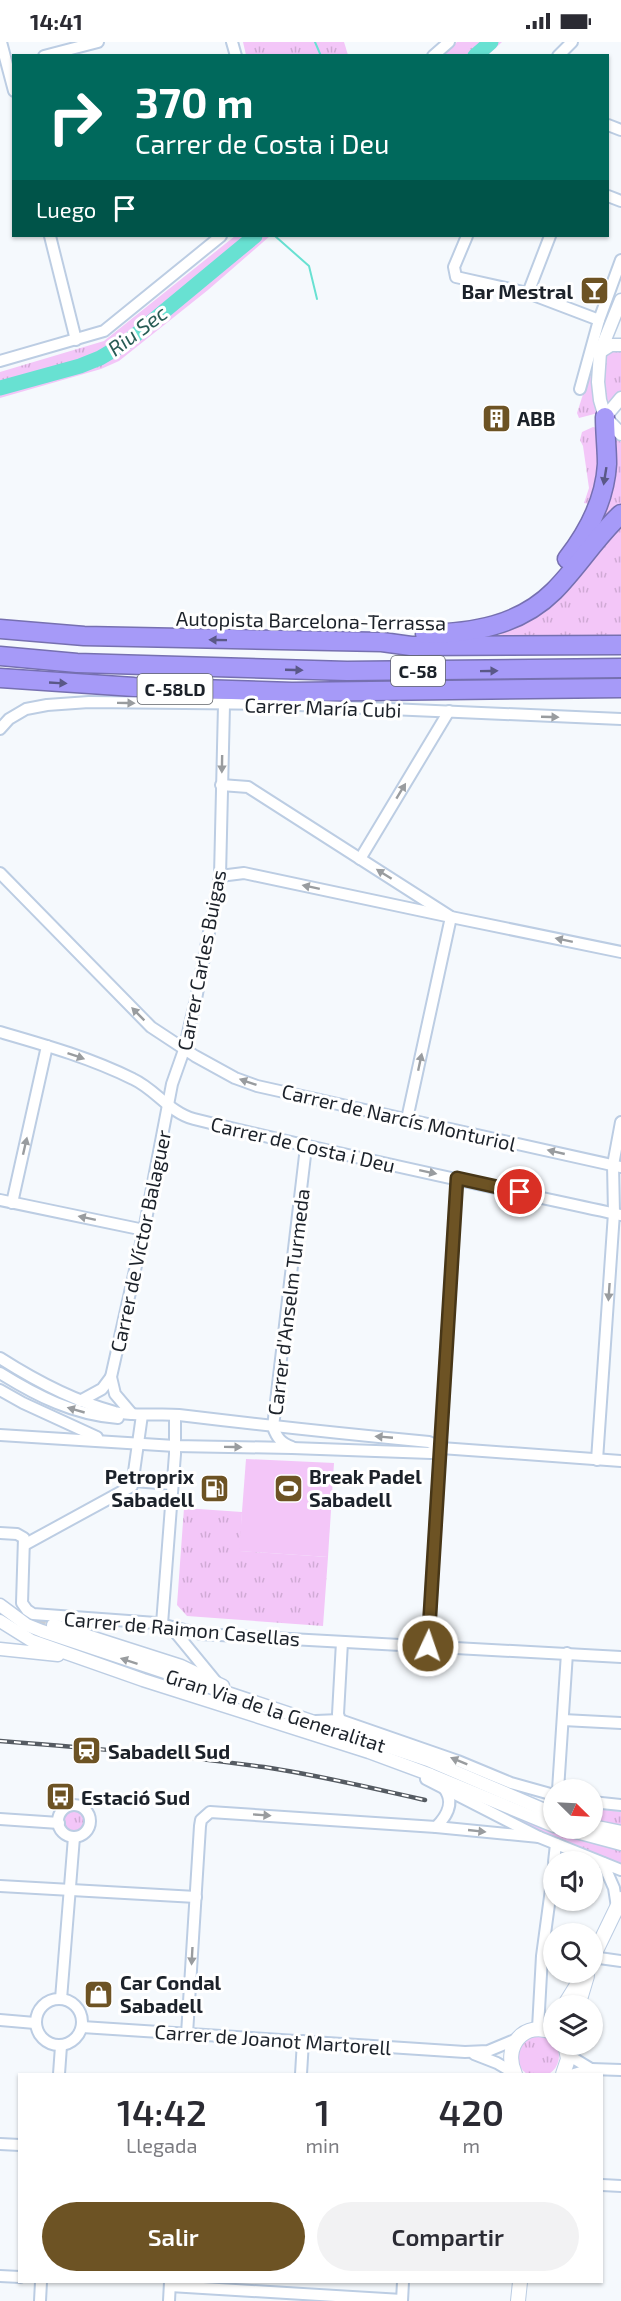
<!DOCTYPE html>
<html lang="es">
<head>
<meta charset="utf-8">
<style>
  body { margin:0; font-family:"Exo 2",sans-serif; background:#f2f2f3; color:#2b2b33; height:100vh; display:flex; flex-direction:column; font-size:22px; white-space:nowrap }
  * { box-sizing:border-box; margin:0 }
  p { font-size:20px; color:#7c7c81 }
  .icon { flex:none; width:33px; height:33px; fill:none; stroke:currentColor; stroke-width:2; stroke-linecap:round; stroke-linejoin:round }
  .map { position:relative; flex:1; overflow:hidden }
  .sheet { position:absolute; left:18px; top:2031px; width:585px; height:210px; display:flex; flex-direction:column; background:#fff; border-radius:0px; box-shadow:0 2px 4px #0004 }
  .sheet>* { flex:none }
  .hud { position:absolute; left:12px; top:12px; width:597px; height:183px; border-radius:0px; box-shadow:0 2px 4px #0004; background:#00695c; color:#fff; overflow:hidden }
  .needle { width:39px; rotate:114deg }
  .buttons { position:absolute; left:543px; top:1737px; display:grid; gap:12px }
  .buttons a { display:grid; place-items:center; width:60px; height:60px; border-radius:50%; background:#fff; box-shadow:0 2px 4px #0004; font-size:30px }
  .pin { position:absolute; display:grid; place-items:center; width:51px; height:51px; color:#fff; margin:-26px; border:3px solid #fff; border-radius:50%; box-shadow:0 2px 6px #0007 }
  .me { position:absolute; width:66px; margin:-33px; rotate:3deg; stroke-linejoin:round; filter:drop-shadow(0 0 4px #0008) }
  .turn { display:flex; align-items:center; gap:21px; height:126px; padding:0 24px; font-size:27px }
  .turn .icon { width:78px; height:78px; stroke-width:2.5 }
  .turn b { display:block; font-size:42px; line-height:51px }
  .then { display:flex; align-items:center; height:57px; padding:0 24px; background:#0003; gap:12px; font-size:22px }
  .eta { display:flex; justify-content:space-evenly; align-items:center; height:102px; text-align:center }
  .eta b { font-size:36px; font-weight:600; line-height:42px }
  .action { display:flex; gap:12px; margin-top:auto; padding:12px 24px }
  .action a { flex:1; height:69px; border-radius:36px; background:#6d5324; color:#fff; font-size:24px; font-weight:600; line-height:69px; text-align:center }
  .action a+a { background:#f2f2f3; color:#2b2b33 }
  .status { display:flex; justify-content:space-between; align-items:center; height:42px; padding:0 30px; background:#fff; direction:ltr }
  .status svg { height:16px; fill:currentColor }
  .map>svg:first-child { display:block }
  .grass { fill:url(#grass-tufts) }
  .pitch { fill:#f3c6f8 }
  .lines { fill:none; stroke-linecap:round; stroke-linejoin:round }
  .stream { stroke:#68e1d2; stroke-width:2 }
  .river { stroke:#68e1d2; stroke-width:15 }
  .tertiary-tunnel { stroke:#caced3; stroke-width:12; stroke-dasharray:12 6; stroke-linecap:butt }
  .minor-casing { stroke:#bccde3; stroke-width:14 }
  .tertiary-casing { stroke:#bccde3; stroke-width:15 }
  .secondary-casing { stroke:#bccde3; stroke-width:16 }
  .motorway-casing { stroke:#7670b0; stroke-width:21 }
  .minor { stroke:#fff; stroke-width:10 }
  .tertiary { stroke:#fff; stroke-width:12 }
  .secondary { stroke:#fff; stroke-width:14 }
  .motorway { stroke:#a69af8; stroke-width:18 }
  .rail-casing { stroke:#555b62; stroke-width:4.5 }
  .rail { stroke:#fff; stroke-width:2; stroke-dasharray:7; stroke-linecap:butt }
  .oneway { fill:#5a5887 }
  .oneway2 { fill:#999c9f }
  .route-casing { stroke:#473617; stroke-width:15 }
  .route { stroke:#6d5324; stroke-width:10 }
  .labels { text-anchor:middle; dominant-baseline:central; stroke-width:6; stroke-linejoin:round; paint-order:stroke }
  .shield { fill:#fff; stroke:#60646a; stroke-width:1.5 }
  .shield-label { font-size:18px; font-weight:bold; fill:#1c222a }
  .poi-label { font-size:20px; font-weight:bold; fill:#1c222a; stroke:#fff; text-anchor:start }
  .street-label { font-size:20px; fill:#1c222a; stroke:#fff }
  .water-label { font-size:21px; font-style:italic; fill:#285c55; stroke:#fff }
</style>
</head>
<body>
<div class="status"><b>14:41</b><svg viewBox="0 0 49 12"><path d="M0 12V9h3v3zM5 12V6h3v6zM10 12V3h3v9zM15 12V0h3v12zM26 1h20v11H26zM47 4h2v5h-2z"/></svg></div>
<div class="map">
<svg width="621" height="2259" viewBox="0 0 621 2259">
  <defs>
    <pattern id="grass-tufts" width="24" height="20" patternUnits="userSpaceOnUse" patternTransform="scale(1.5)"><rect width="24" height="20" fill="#f3c6f8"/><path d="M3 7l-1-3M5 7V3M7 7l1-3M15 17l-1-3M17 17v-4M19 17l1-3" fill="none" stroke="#d0aad5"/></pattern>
  </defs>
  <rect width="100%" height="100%" fill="#f5f9fd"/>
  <g class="grass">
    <polygon points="243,0 344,0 348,13 246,13"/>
    <polygon points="457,0 502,0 488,13 443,13"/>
    <polygon points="235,194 270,194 208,248 119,319 101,327 0,356 0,330 104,299"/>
    <path d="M621,307V349L618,355L610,363C597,352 600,320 611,308Z"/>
    <polygon points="595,327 598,371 579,376 577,371 587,340"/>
    <polygon points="593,385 597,386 602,411 593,463 584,461 589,446 583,404 580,398 582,390"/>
    <polygon points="608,386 621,400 621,462 592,493"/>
    <polygon points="621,480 621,593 499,593 521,582"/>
    <polygon points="184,1466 242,1470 240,1509 328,1515 323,1584 187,1574 177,1563"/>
    <polygon points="458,1747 567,1794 621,1807 621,1823 562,1801"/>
    <polygon points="593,1765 621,1770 621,1786 593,1779"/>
    <circle cx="74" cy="1779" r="11"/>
    <circle cx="538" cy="2014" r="21"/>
  </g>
  <polygon class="pitch" points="246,1417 334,1421 328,1515 239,1509"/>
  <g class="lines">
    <g class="stream">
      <polyline points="315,0 321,14"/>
      <polyline points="275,194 309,224 317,257"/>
    </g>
    <g class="river">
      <polyline points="475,14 491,0"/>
      <polyline points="0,346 80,324 100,316 127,300 255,194"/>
    </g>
    <polyline class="tertiary-tunnel" points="16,1577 53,1583"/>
    <defs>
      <g id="minor">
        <polyline points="1,0 14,49"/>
        <polyline points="232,0 236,14"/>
        <polyline points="44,14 98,0"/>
        <polyline points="433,14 449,0"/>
        <polyline points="558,14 572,0"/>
        <polyline points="608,83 621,88"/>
        <polyline points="608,154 621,159"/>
        <polyline points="50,194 76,298"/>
        <polyline points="467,194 454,225 456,235 528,251 599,278"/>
        <polyline points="528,251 550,194"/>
        <polyline points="0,319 104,289 221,194"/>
        <polyline points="580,347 599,278 621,218"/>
        <polyline points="0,687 9,677 26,667 47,663 89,660 275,662 621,677"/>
        <polyline points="221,743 248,745 451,875 621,910"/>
        <polyline points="360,817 449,669"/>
        <polyline points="0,831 151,985 195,1014 235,1036 257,1044 621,1125"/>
        <polyline points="220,834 244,831 451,875 407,1077"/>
        <path d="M0,990C45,1003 91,1016 133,1037C155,1047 170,1071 194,1077C335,1112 478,1142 621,1173"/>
        <polyline points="0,1158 144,1188"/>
        <polyline points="12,1161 47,1004"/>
        <path d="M0,1316C36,1339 73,1359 115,1370C136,1375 158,1371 179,1373C262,1383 346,1392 429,1400L441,1406L621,1419"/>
        <path d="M0,1331C37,1354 74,1373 118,1376"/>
        <polyline points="0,1348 23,1361 97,1395"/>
        <polyline points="80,1359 102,1347 111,1335"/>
        <polyline points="132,1372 115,1352 111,1335 144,1188 172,1042 184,1008 196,957 220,834 224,663"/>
        <polyline points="0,1393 175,1404 292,1406 431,1411 441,1406"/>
        <path d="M292,1405C281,1401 277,1396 273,1385L306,1105"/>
        <polyline points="597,1418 614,1171 613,1123 621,1080"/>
        <polyline points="134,1439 171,1442"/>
        <polyline points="0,1491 17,1492 24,1496 22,1561 27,1568 33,1572 156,1581 201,1592 621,1615"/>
        <polyline points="24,1503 132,1444 142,1373"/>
        <polyline points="162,1582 175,1412 175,1373"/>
        <polyline points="171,1585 217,1641"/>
        <polyline points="428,1604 457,1136"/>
        <polyline points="340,1678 338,1672 342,1600"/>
        <polyline points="563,1678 621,1681"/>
        <polyline points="316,1679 340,1678 458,1719 511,1741 554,1753"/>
        <polyline points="426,1737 539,1795 621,1828"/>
        <polyline points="558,1748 567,1611"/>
        <polyline points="592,1760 621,1763"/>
        <circle cx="74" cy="1779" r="16"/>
        <polyline points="0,1777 59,1781"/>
        <path d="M436,1785C448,1773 455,1759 443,1745"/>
        <polyline points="554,1820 556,1802"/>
        <polyline points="603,1821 614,1846 617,1865"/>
        <polyline points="0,1844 196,1855"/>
        <polyline points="592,1915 621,1919"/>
        <circle cx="59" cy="1980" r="23"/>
        <polyline points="61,1957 74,1795"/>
        <polyline points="0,1978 35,1981"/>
        <polyline points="82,1985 465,2010 488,2009 517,1997"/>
        <polyline points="538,1986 542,1914 554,1825"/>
        <polyline points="187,1992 200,1784 201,1778 210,1770 436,1785 539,1795"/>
        <polyline points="474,2012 497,2021 514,2031"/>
        <polyline points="568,2013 591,2027"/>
        <polyline points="59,2032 61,2004"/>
        <polyline points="301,2032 303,1999"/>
        <polyline points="574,2032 591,2027 621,2028"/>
        <polyline points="0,2102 20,2103"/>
        <polyline points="602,2143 621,2144"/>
        <polyline points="0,2234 20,2235"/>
        <polyline points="170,2244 402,2258"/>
        <polyline points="40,2259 41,2240"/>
        <polyline points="169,2259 170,2240"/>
        <polyline points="402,2259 403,2240"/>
      </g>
      <g id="tertiary">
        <polyline points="621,258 600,310 598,340 600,358 605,375 621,392"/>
        <polyline points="600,310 611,303 621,303"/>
        <polyline points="605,375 621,356"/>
        <polyline points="0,1563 27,1583 42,1589 428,1718 554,1772"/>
        <polyline points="0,1579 32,1599 143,1638 369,1710 431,1733 554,1784"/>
        <polyline points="53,1583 181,1624 223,1644"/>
        <polyline points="0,1607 58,1613"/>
        <polyline points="592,1784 621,1790"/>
        <polyline points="561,1786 621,1802"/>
      </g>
      <g id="secondary">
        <polyline points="592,1917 621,1857"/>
        <polyline points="564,1964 585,1930"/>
        <polyline points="578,1964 587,1934"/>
        <path d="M515,2032C502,2005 524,1977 554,1991"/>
        <polyline points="563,2032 568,2017 565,2002"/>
        <polyline points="518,2259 520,2240"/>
      </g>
      <g id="motorway">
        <path d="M567,517C588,490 605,457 607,422C607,407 605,391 605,375"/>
        <polyline points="0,587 84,594 382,600 411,604 621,603"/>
        <path d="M425,592C472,591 519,584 554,549C578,525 596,495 621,472"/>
        <polyline points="0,614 77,621 347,629 621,626"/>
        <polyline points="0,636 134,645 292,650 621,646"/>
      </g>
    </defs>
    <use href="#minor" class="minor-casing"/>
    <use href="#tertiary" class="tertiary-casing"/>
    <use href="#secondary" class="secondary-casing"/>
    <use href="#motorway" class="motorway-casing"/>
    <use href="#minor" class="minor"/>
    <use href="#tertiary" class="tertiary"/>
    <use href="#secondary" class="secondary"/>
    <use href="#motorway" class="motorway"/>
    <defs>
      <path id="rail" d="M0,1699C88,1706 176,1713 264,1725C318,1733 371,1746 425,1758"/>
    </defs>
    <use href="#rail" class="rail-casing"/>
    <use href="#rail" class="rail"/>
  </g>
  <defs><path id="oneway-solid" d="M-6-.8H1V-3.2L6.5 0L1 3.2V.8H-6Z" transform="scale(1.5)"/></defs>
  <g class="oneway">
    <use href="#oneway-solid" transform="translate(605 434) rotate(99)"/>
    <use href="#oneway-solid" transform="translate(218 598) rotate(-179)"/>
    <use href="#oneway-solid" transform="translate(294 628) rotate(2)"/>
    <use href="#oneway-solid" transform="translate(489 629) rotate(-1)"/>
    <use href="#oneway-solid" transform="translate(58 641) rotate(3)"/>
  </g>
  <g class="oneway2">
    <use href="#oneway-solid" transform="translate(126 661) rotate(1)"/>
    <use href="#oneway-solid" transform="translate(550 675) rotate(2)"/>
    <use href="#oneway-solid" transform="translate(222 722) rotate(91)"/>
    <use href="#oneway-solid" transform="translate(401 749) rotate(-59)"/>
    <use href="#oneway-solid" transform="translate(384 832) rotate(-148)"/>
    <use href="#oneway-solid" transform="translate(311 845) rotate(-168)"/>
    <use href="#oneway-solid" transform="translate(564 898) rotate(-168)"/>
    <use href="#oneway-solid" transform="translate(138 972) rotate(-135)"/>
    <use href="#oneway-solid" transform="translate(76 1014) rotate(19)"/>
    <use href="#oneway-solid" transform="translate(420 1020) rotate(-78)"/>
    <use href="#oneway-solid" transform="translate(248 1040) rotate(-161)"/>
    <use href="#oneway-solid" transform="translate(25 1104) rotate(-77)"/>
    <use href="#oneway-solid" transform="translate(556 1110) rotate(-167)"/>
    <use href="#oneway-solid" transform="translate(428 1130) rotate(12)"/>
    <use href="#oneway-solid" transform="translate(87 1176) rotate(-168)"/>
    <use href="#oneway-solid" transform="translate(609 1250) rotate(94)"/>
    <use href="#oneway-solid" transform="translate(76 1368) rotate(-164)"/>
    <use href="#oneway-solid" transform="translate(384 1395) rotate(-175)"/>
    <use href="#oneway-solid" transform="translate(233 1405) rotate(1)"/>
    <use href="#oneway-solid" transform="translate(129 1619) rotate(-162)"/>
    <use href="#oneway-solid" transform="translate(459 1719) rotate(-158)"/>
    <use href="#oneway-solid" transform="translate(262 1773) rotate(4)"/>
    <use href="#oneway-solid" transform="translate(477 1789) rotate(6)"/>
    <use href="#oneway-solid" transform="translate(192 1914) rotate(93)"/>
  </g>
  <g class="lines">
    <defs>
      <polyline id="route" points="428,1604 457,1136 520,1150"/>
    </defs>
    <use href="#route" class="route-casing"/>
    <use href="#route" class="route"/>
  </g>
  <defs>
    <symbol id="bar-square" viewBox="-11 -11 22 22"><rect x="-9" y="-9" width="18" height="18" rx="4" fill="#6d5324" stroke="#fff"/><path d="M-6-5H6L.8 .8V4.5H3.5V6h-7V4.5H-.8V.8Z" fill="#fff"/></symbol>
    <symbol id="building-square" viewBox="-11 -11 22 22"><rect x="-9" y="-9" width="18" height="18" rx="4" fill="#6d5324" stroke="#fff"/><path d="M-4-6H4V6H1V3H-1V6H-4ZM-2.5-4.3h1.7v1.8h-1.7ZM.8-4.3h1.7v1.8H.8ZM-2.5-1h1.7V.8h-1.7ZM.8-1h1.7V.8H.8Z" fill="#fff"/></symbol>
    <symbol id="fuel-square" viewBox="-11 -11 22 22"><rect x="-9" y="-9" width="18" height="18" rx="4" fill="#6d5324" stroke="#fff"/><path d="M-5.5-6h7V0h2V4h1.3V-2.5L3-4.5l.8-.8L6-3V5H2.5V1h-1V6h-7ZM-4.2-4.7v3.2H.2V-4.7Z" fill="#fff"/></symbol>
    <symbol id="stadium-square" viewBox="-11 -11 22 22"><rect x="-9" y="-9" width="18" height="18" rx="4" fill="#6d5324" stroke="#fff"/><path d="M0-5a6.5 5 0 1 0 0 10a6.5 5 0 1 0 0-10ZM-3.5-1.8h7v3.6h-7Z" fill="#fff"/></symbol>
    <symbol id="station-square" viewBox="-11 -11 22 22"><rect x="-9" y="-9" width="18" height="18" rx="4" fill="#6d5324" stroke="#fff"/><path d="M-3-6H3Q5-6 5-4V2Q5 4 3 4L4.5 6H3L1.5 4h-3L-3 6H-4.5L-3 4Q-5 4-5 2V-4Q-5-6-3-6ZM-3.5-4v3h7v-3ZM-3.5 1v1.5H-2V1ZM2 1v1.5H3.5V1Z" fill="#fff"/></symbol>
    <symbol id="bus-square" viewBox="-11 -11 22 22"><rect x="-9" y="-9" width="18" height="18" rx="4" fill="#6d5324" stroke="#fff"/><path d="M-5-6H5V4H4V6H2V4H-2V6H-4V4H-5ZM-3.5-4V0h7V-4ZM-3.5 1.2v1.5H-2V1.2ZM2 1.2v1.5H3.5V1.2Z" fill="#fff"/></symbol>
    <symbol id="shop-square" viewBox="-11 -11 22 22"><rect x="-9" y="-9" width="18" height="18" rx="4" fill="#6d5324" stroke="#fff"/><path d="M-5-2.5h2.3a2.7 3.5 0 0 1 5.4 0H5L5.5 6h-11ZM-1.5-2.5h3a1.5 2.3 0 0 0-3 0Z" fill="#fff"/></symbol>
  </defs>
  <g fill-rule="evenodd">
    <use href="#bar-square" x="578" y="232" width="33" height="33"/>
    <use href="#building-square" x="480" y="360" width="33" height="33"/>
    <use href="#fuel-square" x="198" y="1430" width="33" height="33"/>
    <use href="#stadium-square" x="272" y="1430" width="33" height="33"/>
    <use href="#station-square" x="70" y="1692" width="33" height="33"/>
    <use href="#bus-square" x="44" y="1738" width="33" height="33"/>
    <use href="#shop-square" x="82" y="1936" width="33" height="33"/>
  </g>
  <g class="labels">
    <g class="shield">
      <rect x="391" y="614" width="54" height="30" rx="4.5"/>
      <rect x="137.5" y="632" width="75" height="30" rx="4.5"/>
    </g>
    <g class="shield-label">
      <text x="418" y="629">C-58</text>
      <text x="175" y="647">C-58LD</text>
    </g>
    <g class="poi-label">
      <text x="573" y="249" text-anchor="end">Bar Mestral</text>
      <text x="517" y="376">ABB</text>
      <text x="194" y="1434" text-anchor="end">Petroprix<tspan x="194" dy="23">Sabadell</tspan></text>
      <text x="309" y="1434">Break Padel<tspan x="309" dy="23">Sabadell</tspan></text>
      <text x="108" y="1709">Sabadell Sud</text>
      <text x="81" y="1755">Estació Sud</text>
      <text x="120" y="1940">Car Condal<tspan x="120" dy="23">Sabadell</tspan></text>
    </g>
    <g class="street-label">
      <text transform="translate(311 578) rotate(1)">Autopista Barcelona-Terrassa</text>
      <text transform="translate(323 665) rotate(2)">Carrer María Cubi</text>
      <text transform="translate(201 918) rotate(-79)">Carrer Carles Buigas</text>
      <text transform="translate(399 1075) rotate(13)">Carrer de Narcís Monturiol</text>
      <text transform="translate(303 1102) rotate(13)">Carrer de Costa i Deu</text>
      <text transform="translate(140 1199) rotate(-78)">Carrer de Víctor Balaguer</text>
      <text transform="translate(288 1260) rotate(-83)">Carrer d'Anselm Turmeda</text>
      <text transform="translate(182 1586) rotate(5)">Carrer de Raimon Casellas</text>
      <text transform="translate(276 1668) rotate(18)">Gran Via de la Generalitat</text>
      <text transform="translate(273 1997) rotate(4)">Carrer de Joanot Martorell</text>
    </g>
    <g class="water-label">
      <text transform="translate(137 288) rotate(-37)">Riu Sec</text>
    </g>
  </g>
</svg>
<div class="buttons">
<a><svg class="needle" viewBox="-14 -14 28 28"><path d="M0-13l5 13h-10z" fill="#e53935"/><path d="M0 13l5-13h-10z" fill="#7c7c81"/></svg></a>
<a><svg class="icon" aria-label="sound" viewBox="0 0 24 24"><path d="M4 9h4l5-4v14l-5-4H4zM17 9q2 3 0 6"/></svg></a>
<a><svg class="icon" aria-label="search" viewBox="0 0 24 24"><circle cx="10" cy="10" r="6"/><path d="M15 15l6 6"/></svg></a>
<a><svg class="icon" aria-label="layers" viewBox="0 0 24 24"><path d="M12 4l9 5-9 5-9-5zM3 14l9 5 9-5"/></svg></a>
</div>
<div class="pin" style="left:520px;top:1150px;background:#d93025"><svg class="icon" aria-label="arrive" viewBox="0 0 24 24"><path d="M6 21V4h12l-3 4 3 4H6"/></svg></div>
<svg class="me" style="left:428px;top:1604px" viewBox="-20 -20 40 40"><circle r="17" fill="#6d5324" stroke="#fff" stroke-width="3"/><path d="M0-11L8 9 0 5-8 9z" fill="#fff"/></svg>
<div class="hud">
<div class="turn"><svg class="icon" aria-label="right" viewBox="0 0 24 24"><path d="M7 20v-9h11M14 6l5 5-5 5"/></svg><div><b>370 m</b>Carrer de Costa i Deu</div></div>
<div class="then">Luego<svg class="icon" aria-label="arrive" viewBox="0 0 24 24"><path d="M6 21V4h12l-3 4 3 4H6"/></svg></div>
</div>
<section class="sheet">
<div class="eta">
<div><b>14:42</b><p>Llegada</p></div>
<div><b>1</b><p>min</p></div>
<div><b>420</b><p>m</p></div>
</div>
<div class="action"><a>Salir</a><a>Compartir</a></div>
</section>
</div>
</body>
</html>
